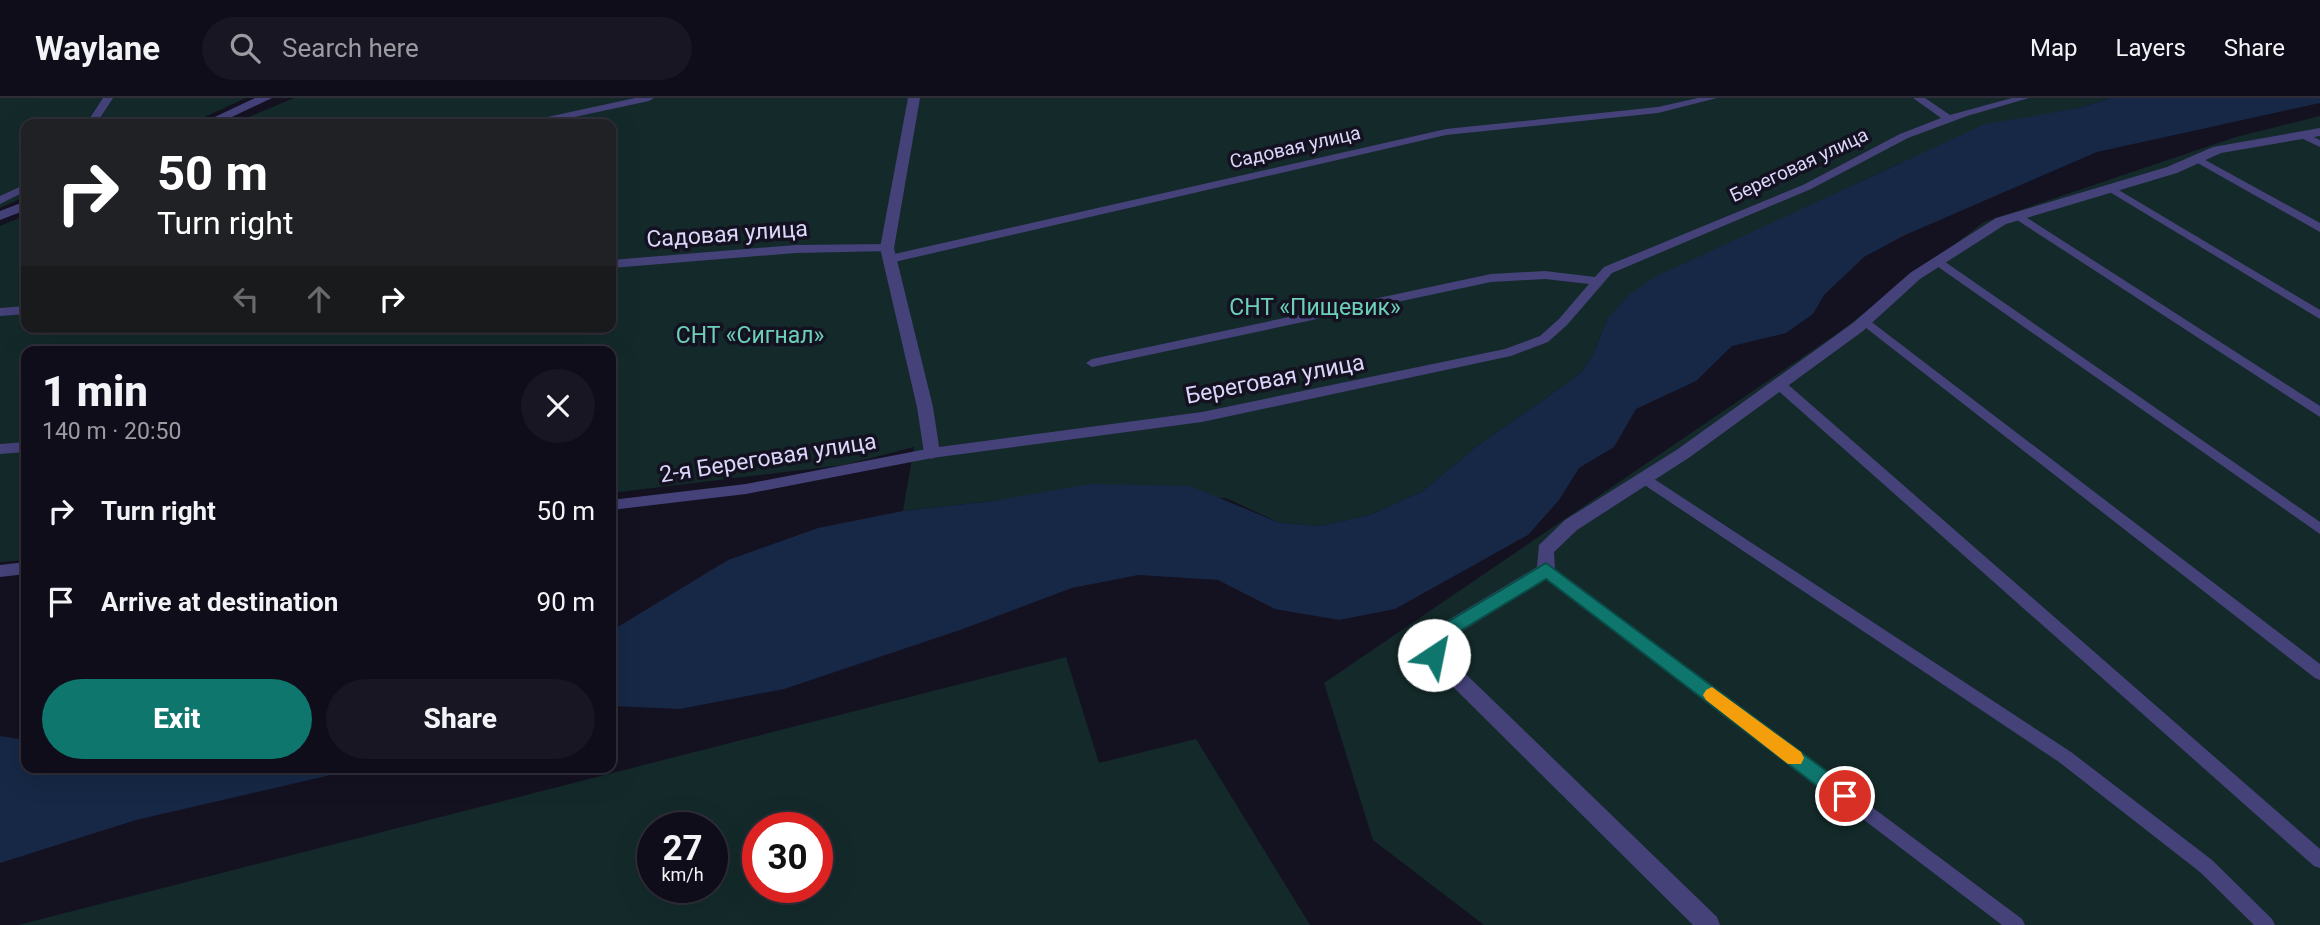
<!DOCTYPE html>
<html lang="en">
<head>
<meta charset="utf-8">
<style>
  body { margin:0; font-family:Roboto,sans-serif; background:#181622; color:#f1f3f6; height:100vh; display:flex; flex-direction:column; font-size:26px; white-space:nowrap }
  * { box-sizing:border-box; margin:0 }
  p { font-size:23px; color:#9b9ca2 }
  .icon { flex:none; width:38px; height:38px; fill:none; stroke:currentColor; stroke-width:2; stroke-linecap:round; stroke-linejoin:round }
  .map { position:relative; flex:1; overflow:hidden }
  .panel { position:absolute; left:21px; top:248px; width:595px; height:427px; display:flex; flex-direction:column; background:#0f0d19; border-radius:14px; box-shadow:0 7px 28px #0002,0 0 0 2px #2f2d38 }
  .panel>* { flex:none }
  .guide { position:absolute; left:21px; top:21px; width:595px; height:214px; border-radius:14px; box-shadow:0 7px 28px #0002,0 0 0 2px #2f2d38; background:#202124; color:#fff; overflow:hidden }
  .speed { position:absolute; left:637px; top:714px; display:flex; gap:14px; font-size:35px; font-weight:700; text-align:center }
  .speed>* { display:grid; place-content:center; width:91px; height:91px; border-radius:50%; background:#0f0d19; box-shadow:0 7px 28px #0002,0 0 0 2px #2f2d38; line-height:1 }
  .speed small { font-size:18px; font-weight:400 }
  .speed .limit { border:10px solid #d22; background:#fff; color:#111 }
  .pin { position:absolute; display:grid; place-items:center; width:60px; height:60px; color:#fff; margin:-30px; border:4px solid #fff; border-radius:50%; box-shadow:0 2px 7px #0007 }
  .me { position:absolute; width:77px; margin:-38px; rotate:34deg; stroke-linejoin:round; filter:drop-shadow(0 0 5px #0008) }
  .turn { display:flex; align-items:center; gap:24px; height:147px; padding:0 21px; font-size:32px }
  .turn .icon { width:91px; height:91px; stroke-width:2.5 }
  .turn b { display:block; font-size:49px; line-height:60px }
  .lanes { display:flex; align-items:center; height:66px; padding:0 21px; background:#0003; justify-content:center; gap:35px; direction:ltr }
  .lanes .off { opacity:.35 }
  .round { display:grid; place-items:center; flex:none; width:74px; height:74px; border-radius:37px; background:#181622 }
  .headline { display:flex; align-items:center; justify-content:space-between; height:119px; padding:0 21px }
  h1 { font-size:42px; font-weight:800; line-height:52px }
  .cta { display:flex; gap:14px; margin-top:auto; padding:14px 21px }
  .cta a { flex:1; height:80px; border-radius:42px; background:#0f766e; color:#fff; font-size:28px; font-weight:800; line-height:80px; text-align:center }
  .cta a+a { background:#181622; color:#f1f3f6 }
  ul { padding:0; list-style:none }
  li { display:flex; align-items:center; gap:21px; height:91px; padding:0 21px }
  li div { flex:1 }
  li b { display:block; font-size:26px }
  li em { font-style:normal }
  header { display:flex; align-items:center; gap:42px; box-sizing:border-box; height:98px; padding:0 35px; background:#0f0d19; border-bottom:2px solid #2f2d38 }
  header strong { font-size:33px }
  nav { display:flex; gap:38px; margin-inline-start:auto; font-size:24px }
  .search { width:490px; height:63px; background:#181622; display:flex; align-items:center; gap:18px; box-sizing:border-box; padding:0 24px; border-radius:38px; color:#9b9ca2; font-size:26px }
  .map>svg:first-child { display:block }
  .green { fill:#142a2a; fill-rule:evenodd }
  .water { fill:#162846 }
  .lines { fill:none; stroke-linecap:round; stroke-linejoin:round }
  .service { fill:#45427a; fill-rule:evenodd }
  .minor { fill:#45427a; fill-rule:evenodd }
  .route { fill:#0f766e; stroke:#0a4d48; stroke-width:2 }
  .slow { fill:#f59e0b }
  .labels { text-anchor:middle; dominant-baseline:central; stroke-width:7; stroke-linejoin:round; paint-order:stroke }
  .far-street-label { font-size:19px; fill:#dbd6fa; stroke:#141121 }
  .street-label { font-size:23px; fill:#dbd6fa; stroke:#141121 }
  .park-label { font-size:23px; fill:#6cd0b9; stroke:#141121 }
</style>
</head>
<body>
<header>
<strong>Waylane</strong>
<div class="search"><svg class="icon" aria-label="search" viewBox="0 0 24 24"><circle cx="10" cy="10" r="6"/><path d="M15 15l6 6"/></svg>Search here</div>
<nav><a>Map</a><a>Layers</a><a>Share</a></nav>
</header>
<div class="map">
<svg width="2320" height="827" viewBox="0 0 2320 827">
  <rect width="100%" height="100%" fill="#141121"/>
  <g class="green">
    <polygon points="0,0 246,0 189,26 26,26 26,98 0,110"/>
    <polygon points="294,0 2111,0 1898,66 1772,126 1608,220 1593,256 1581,275 1476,349 1423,393 1370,417 1320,428 1280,425 1226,400 994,403 903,413 914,349 844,367 611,395 611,254 26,254 26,462 0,464 0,128 26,117 26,229 611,229 611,26 232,26"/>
    <polygon points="2320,18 2320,827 1484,827 1373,742 1324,585 1835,237 1984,124 2236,39"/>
    <path d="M1066,559L1099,665L1196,641L1310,827H18ZM653,730H712V789H653ZM758,730H817V789H758Z"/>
  </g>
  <g class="water">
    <polygon points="2111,0 2320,0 2320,5 2097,54 1905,137 1864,159 1824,197 1813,216 1786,235 1732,248 1696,283 1636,311 1614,349 1579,370 1559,402 1528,437 1395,511 1339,522 1275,511 1218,482 1138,477 1072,490 963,531 784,591 680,611 611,608 611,533 728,462 818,430 903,413 994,403 1089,386 1190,388 1280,425 1320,428 1370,417 1423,393 1476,349 1581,275 1593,256 1608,220 1630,196 1655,179 1985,26 2079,10"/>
    <polygon points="0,638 26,642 26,670 361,670 136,722 0,765"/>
  </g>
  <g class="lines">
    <g class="service">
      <polygon points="103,0 113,0 96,26 86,26"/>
      <polygon points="635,0 654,0 649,3 542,26 524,26 529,23"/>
      <polygon points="1698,0 1717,0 1658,15 1446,37 890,165 884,161 890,157 1446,31 1658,9"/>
      <polygon points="1913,0 1925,0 1950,17 2012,0 2029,0 1967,18 1908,40 1811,91 1612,175 1567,227 1548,244 1511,258 1202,324 932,360 746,396 611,412 611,402 746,386 932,350 1202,314 1505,251 1540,238 1559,221 1589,186 1545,181 1491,184 1092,269 1086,265 1092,261 1491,176 1545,173 1595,179 1604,169 1803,87 1900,36 1941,20"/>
      <polygon points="2303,34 2320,42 2320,49 2299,39 2298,37"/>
      <polygon points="2198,58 2320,125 2320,134 2194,63 2194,59"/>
      <polygon points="26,86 26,93 0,106 0,98"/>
      <polygon points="2112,88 2320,212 2320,221 2108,93 2106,91"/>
      <polygon points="2018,114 2320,308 2320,319 2014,120 2014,116"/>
      <polygon points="887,146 893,150 891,153 796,155 611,170 611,162 796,147"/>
      <polygon points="1938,159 2320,424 2320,436 1934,166 1932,163"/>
      <polygon points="26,208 26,216 0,218 0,210"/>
      <polygon points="1865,219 2320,566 2320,582 2315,580 1861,226 1859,223"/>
      <polygon points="1779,281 1784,283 2320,751 2320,770 2314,768 1774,289 1773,286 1774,283"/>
      <polygon points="26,344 26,354 0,356 0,346"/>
      <polygon points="1645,375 2071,654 2212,762 2272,821 2275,827 2254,827 2200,774 2059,664 1640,384 1638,380 1640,376"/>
      <polygon points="26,464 26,476 0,479 0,467"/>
      <polygon points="1546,466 2022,821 2025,827 2002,827 1541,476 1539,472 1541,468"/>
    </g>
    <g class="minor">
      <polygon points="255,0 272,0 217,26 200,26"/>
      <polygon points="908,0 920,0 894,150 933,309 940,355 932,361 924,355 917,309 880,150"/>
      <polygon points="2320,30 2320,38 2221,55 2177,75 2006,126 1920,181 1863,233 1690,359 1577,432 1554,454 1555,472 1552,477 1448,542 1444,555 1717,819 1720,827 1693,827 1427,563 1424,557 1433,531 1537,469 1539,447 1565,422 1678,351 1853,225 1910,175 1996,120 2167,69 2213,49"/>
      <polygon points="26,103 26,112 0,122 0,113"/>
    </g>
  </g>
  <polygon class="route" points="1546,465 1852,692 1854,698 1852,704 1845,706 1838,704 1546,481 1447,541 1440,562 1428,562 1425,557 1434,532"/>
  <polygon class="slow" points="1712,589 1801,654 1804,660 1801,666 1788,666 1706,602 1703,597 1706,592"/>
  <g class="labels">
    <g class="far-street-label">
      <text transform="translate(1295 49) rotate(-13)">Садовая улица</text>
      <text transform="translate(1799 67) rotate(-25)">Береговая улица</text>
    </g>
    <g class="street-label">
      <text transform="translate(727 136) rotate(-4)">Садовая улица</text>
      <text transform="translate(1275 281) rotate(-11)">Береговая улица</text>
      <text transform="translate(768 360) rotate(-9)">2-я Береговая улица</text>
    </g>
    <g class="park-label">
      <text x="1315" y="209">СНТ «Пищевик»</text>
      <text x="750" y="237">СНТ «Сигнал»</text>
    </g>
  </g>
</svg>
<div class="speed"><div>27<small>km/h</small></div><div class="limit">30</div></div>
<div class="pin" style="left:1845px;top:698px;background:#d93025"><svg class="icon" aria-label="arrive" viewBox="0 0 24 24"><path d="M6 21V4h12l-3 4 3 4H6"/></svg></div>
<svg class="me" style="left:1434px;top:557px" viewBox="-20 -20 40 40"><circle r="19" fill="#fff"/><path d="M0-13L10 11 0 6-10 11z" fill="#0f766e"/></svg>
<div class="guide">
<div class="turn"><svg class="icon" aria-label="right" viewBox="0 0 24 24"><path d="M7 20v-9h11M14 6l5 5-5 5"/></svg><div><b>50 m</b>Turn right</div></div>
<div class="lanes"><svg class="icon off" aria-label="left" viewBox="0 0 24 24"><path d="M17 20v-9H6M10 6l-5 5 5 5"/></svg><svg class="icon off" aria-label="ahead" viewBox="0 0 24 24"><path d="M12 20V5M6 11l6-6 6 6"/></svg><svg class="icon" aria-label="right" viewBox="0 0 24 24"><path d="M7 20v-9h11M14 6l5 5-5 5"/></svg></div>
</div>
<section class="panel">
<div class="headline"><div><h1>1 min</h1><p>140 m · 20:50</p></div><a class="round"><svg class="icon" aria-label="close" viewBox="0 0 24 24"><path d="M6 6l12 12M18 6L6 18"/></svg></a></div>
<ul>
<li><svg class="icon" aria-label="right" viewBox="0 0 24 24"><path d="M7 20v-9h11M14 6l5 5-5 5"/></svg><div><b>Turn right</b></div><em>50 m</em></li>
<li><svg class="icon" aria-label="arrive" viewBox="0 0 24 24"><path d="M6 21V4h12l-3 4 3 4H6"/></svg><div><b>Arrive at destination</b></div><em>90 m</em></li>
</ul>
<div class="cta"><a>Exit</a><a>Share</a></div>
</section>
</div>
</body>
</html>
